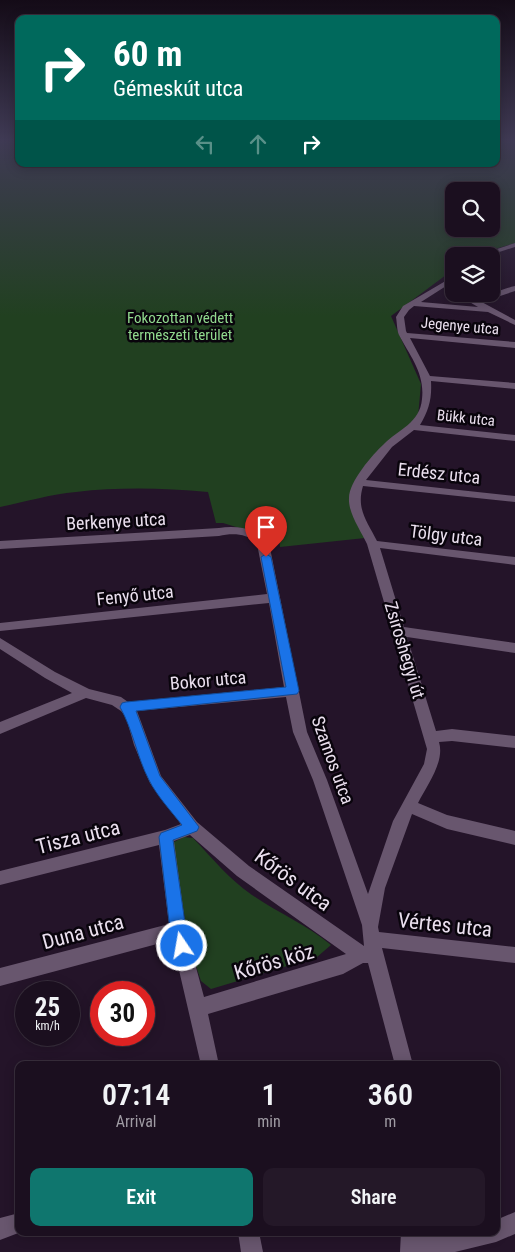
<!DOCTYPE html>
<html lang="en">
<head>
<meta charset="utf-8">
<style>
  body { margin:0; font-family:"Roboto Condensed",sans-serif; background:#241828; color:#f1f3f6; height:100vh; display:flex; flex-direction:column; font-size:19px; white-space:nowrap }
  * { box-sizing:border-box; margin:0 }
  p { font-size:16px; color:#a09ca4 }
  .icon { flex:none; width:28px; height:28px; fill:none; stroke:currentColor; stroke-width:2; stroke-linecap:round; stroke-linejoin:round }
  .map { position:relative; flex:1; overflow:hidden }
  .side { position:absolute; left:15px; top:1061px; width:485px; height:175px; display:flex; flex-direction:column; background:#1b0f1f; border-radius:10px; box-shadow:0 2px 12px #0003,0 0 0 1px #392f3d }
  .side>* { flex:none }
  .hud { position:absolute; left:15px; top:15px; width:485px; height:152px; border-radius:10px; box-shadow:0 2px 12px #0003,0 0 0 1px #392f3d; background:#00695c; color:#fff; overflow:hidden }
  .fabs { position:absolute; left:445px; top:182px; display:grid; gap:10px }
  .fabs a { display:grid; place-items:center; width:55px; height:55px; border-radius:10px; background:#1b0f1f; box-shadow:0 2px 12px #0003,0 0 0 1px #392f3d; font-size:25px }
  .speed { position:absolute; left:15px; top:981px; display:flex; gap:10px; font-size:25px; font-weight:700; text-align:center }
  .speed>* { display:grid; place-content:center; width:65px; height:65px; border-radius:50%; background:#1b0f1f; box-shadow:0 2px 12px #0003,0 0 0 1px #392f3d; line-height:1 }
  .speed small { font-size:12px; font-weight:400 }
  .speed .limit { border:8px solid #d22; background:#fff; color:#111 }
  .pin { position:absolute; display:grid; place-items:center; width:42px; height:42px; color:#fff; margin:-51px -21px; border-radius:50% 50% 50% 0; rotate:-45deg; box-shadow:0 0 5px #0007 }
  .pin .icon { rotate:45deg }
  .me { position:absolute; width:55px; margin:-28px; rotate:348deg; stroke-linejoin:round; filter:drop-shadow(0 0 4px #0008) }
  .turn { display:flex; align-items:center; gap:18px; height:105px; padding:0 15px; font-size:22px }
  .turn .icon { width:65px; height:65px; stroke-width:2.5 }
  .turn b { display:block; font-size:35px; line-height:42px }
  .lanes { display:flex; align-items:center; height:48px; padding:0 15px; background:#0003; justify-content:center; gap:25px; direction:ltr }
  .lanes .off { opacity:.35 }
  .eta { display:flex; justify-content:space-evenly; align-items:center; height:85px; text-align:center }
  .eta b { font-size:30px; font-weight:600; line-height:35px }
  .cta { display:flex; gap:10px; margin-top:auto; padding:10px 15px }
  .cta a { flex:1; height:58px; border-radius:10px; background:#0f766e; color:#fff; font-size:20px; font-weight:600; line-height:58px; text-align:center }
  .cta a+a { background:#241828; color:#f1f3f6 }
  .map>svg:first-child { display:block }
  .green { fill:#214020; fill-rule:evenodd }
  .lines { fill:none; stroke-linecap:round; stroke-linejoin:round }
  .minor { fill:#68566e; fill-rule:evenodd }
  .route { fill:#1a73e8; stroke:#114b97 }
  .labels { text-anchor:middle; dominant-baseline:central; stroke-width:5; stroke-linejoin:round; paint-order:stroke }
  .far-park-label { font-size:15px; fill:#91d98e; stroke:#09040c }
  .far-street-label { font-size:15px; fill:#eadfee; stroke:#09040c }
  .street-label { font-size:18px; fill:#eadfee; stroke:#09040c }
  .near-street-label { font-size:21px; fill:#eadfee; stroke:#09040c }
</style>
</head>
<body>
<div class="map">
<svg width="515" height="1252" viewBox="0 0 515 1252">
  <rect width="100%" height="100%" fill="#241429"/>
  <g class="green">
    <path d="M0,141H19V164H496V141H515V243L471,256H454V269L391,316L421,384L418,417L355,482L365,538L280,547L279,539L272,538L223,523H216L208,492C164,488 119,487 76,492C51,494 25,502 0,507ZM454,191H491V229H454Z"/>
    <path d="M184,837L193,838C212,858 230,880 252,895C278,913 307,925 331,945L317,957L211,989L201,981L190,948L172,843Z"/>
  </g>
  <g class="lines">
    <g class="minor">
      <polygon points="515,243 515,247 487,256 476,256"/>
      <path d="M454,276V281L421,302L478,307L456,294C462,294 466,296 472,296C486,298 501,289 515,286V291L494,298L478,300L515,320V325L488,312L414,306L409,310L404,317L406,331L407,333L515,342V348L410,338L430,376L515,383V389L431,381C432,399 429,410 420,425L515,435V441L414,430L392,447L366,480L515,496V502L363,486C356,509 367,521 377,541L515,557V565L380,548L404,627L515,643V653L407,637L436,731L452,729L515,736V748L452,741L439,742C445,762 427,785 418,803L447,815L515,831V845L447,829L412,814L385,888L378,927L379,932L515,947V963L382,948L413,1065H395L368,963H363L343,974L208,1014L219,1065H201L172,940L0,986V968L169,924L159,845L0,885V871L165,830L181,824L150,783L134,745L126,717L121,711L112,705L86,698L0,734V722L72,693L45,678L0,649V638L55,672L89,689L121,697L128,702L284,687L269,603L0,631V623L267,594L257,544C248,533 232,533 219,536L0,549V541L219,528C236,525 258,528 269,543L307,732L327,780L368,894L393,821L424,764L427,749L367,544C361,531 348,513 349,498C349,482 372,455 384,444C399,429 420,423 422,399C425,373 410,356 399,335C397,331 397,323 396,317L403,306ZM286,697L293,732L313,780L362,925L364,946L249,866L197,822L161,776L137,711ZM190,835L237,876L346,954L204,997L186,930L174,841Z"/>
      <polygon points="515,1212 515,1234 496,1242 455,1252 400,1252 401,1232 423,1232 422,1234 496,1232 496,1220"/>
      <polygon points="19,1213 19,1232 21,1232 0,1240 0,1218"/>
      <polygon points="238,1232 259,1232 263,1252 241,1252"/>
    </g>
  </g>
  <linearGradient id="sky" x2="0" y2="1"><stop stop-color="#140b17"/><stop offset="0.44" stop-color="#3f3a54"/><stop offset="1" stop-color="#3f3a54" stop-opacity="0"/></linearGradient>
  <rect width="515" height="317" fill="url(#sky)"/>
  <path class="route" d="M266,554L271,557L299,691L297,694L136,711L160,776L199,827L197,831L173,840L186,930L190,946L187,951L182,953L177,951L170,930L159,837L161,833L182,825C171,811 157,796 149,780C137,757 133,730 120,707L122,703L126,702L286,687L261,557Z"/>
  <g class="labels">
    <g class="far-park-label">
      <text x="180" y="318">Fokozottan védett<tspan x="180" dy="17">természeti terület</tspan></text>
    </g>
    <g class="far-street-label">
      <text transform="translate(460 326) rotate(5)">Jegenye utca</text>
      <text transform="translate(466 418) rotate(6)">Bükk utca</text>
    </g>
    <g class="street-label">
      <text transform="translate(439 473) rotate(6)">Erdész utca</text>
      <text transform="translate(116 521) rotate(-3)">Berkenye utca</text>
      <text transform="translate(446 535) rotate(7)">Tölgy utca</text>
      <text transform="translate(135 595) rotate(-6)">Fenyő utca</text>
      <text transform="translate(405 650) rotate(73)">Zsíroshegyi út</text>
      <text transform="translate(208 680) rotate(-5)">Bokor utca</text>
      <text transform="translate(333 760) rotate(70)">Szamos utca</text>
    </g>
    <g class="near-street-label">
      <text transform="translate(78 837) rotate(-14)">Tisza utca</text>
      <text transform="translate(293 880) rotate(36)">Kőrös utca</text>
      <text transform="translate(445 925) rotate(6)">Vértes utca</text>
      <text transform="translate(83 932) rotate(-15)">Duna utca</text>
      <text transform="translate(274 962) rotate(-16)">Kőrös köz</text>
    </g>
  </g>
</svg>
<div class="fabs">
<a><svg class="icon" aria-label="search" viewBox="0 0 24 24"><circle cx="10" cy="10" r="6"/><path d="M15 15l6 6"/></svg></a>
<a><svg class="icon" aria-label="layers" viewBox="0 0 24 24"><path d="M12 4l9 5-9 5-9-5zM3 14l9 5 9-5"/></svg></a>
</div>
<div class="speed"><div>25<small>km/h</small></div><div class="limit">30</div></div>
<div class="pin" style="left:266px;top:557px;background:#d93025"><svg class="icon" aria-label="arrive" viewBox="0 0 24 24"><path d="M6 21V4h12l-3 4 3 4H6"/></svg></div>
<svg class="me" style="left:182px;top:946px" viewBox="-20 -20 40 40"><circle r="17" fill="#1a73e8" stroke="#fff" stroke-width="3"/><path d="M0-11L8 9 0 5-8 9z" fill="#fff"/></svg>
<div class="hud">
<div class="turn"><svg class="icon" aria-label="right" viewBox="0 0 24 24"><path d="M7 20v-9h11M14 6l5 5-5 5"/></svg><div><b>60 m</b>Gémeskút utca</div></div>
<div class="lanes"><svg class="icon off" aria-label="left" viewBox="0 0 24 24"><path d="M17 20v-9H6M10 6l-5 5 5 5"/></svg><svg class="icon off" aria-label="ahead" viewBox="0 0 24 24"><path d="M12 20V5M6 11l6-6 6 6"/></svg><svg class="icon" aria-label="right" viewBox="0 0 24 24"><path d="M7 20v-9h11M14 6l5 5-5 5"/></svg></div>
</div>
<section class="side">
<div class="eta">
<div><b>07:14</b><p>Arrival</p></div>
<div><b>1</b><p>min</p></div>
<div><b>360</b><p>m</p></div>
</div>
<div class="cta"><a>Exit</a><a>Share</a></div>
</section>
</div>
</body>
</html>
